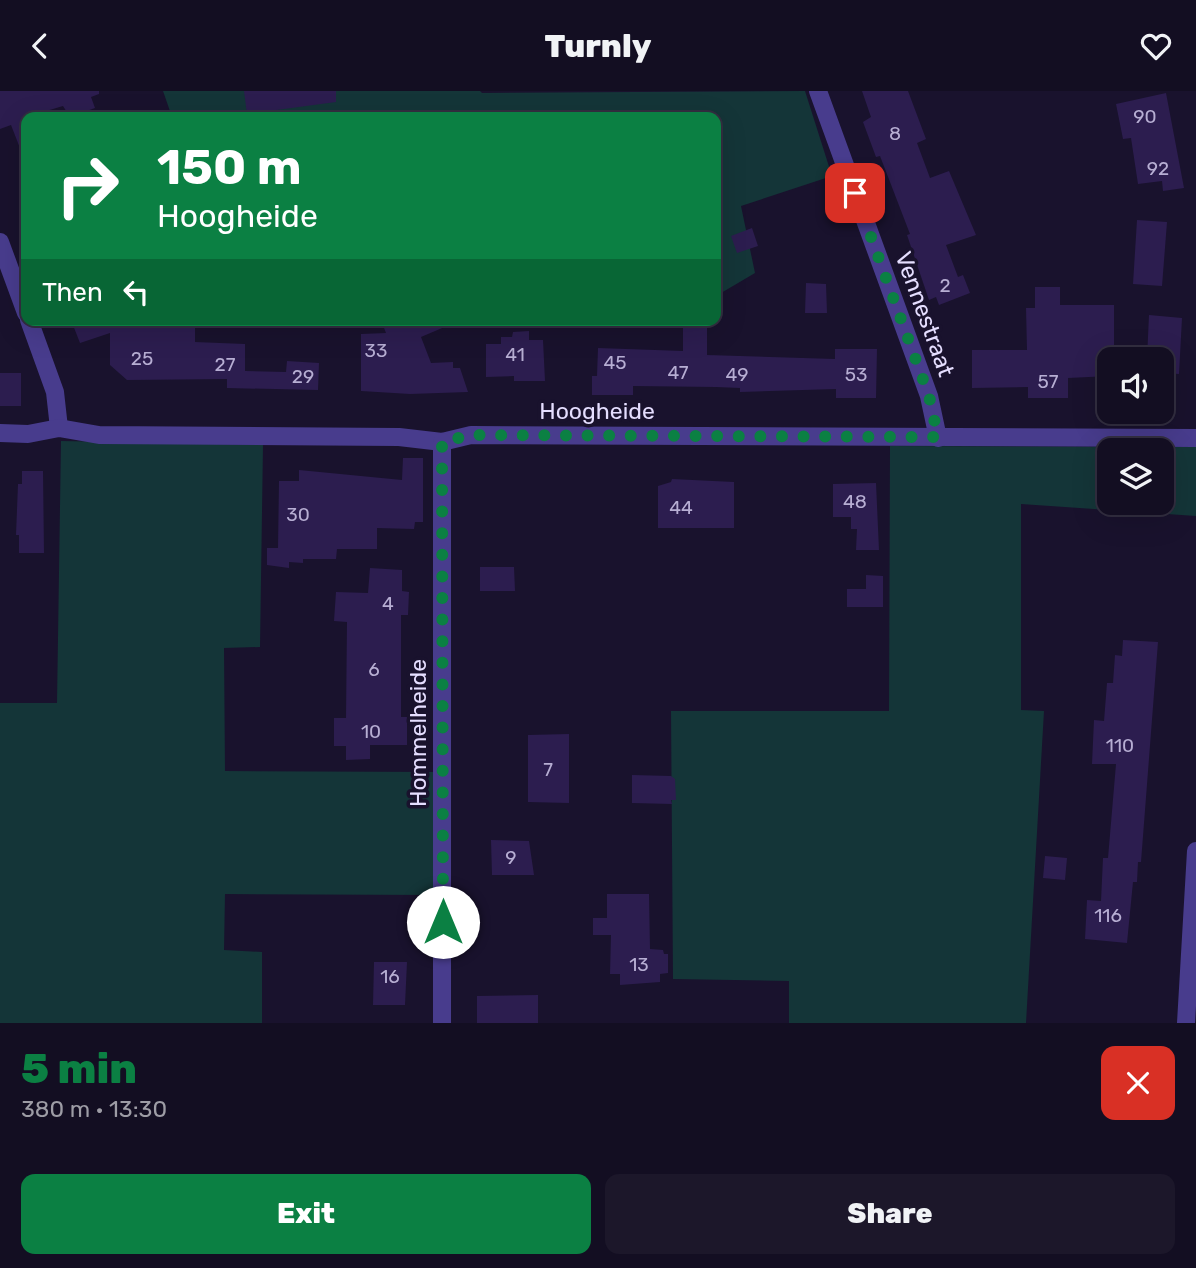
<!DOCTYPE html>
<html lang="en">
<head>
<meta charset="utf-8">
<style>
  body { margin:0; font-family:Rubik,sans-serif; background:#1c172a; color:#f1f3f6; height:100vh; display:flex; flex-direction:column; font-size:26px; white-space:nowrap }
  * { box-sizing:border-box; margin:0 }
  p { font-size:23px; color:#9d9ca5 }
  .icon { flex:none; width:38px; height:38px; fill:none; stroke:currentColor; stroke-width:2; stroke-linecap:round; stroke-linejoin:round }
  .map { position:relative; height:932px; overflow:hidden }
  .panel { display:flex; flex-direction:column; background:#130e22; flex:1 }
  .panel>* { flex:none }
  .hud { position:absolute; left:21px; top:21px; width:700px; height:214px; border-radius:14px; box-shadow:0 7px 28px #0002,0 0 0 2px #322e40; background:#0b8043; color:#fff; overflow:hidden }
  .controls { position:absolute; left:1097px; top:256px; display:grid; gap:14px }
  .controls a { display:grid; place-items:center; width:77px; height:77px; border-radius:14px; background:#130e22; box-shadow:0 7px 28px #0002,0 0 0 2px #322e40; font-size:35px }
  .pin { position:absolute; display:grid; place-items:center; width:60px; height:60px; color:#fff; margin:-30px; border-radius:14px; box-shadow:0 4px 10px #0006 }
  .me { position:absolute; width:77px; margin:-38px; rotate:0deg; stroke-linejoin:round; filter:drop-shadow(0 0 5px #0008) }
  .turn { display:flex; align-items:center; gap:24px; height:147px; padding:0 21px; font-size:32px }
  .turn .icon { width:91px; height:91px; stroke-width:2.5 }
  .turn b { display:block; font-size:49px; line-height:60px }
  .then { display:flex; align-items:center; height:66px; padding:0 21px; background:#0003; gap:14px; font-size:26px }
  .round { display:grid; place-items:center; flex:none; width:74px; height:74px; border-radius:14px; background:#1c172a }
  .overview { display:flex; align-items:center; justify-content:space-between; height:119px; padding:0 21px }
  h1 { font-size:42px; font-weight:800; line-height:52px; color:#0b8043 }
  .action { display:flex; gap:14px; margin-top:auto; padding:14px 21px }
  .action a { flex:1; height:80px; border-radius:14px; background:#0b8043; color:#fff; font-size:28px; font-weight:800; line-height:80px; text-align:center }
  .action a+a { background:#1c172a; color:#f1f3f6 }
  header { display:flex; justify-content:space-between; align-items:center; height:91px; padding:0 21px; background:#130e22; font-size:32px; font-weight:800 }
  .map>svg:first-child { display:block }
  .green { fill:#143538; fill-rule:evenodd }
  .building { fill:#2c1d4f }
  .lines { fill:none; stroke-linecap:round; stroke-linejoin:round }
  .minor { stroke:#483c8d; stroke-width:18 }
  .route { stroke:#0b8043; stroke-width:12; stroke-dasharray:0 21.6 }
  .labels { text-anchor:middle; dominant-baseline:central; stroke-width:7; stroke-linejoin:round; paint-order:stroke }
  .number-label { font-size:19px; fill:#b7aed3 }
  .street-label { font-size:23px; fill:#e5deff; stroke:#19122d }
</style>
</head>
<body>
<header><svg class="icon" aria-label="back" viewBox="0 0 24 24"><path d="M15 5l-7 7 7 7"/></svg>Turnly<svg class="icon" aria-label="heart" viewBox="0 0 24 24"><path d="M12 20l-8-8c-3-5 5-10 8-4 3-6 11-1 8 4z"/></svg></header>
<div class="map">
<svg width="1196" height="932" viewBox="0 0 1196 932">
  <rect width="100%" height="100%" fill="#19122d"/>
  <g class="green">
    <polygon points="163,0 480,0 482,2 805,0 832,85 741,115 755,182 716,205 716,26 381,26 379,22 352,21 313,26 172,26"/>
    <polygon points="61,350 263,354 260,556 224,557 225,680 436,681 435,804 225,803 224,859 262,861 262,932 0,932 0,612 57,612"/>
    <path d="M890,355L1196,356V425L1021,413V619L1044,620L1026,932H789V890L673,888L671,620H889ZM1110,359H1162V411H1110Z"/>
  </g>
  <g class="building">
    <polygon points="0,0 99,0 99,3 91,6 95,17 70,26 63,15 26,26 25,70 11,34 0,38"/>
    <polygon points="244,0 336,0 336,11 247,23"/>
    <polygon points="862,0 908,0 926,48 917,52 930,87 949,80 976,144 946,154 958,186 963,184 970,202 939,214 936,206 929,209 907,144 910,143 880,65 876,66 863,31 871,26"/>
    <polygon points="1166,2 1184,97 1163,100 1162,90 1138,93 1131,47 1123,48 1116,13"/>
    <polygon points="1137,129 1167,131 1162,195 1133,193"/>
    <polygon points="752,137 758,155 737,162 731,145"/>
    <polygon points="806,192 826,193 827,222 805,222"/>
    <polygon points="1035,196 1060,196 1060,214 1114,214 1114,268 1110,268 1110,285 1068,287 1068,307 1028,307 1028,296 972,297 972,259 1027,259 1026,217 1035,217"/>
    <polygon points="1149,224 1182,227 1179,283 1162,282 1162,268 1147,268"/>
    <polygon points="71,229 154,229 156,235 171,229 195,229 195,251 245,253 245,280 286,281 287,270 319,272 318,299 227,297 227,288 127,289 110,274 110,242 80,252"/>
    <polygon points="381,229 461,229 421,246 431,272 453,271 453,277 460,277 468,301 410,303 361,300 361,243 386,242"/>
    <polygon points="683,230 707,230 707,264 835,268 835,258 877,258 876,307 836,307 836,298 740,301 740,297 716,296 633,295 633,304 592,304 592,285 597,285 598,257 683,260"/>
    <polygon points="529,240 529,249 543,249 545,290 514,290 514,285 486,286 486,253 501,253 501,246 512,246 513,241"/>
    <rect x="0" y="282" width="21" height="33"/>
    <polygon points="403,367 423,367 423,431 415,431 414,438 377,437 377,458 337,458 336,468 303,468 303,472 289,471 289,477 267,474 267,457 278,457 279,390 299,390 299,379 402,389"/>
    <polygon points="22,380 43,380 44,462 19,462 19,444 16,444 18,393 22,393"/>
    <polygon points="672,388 734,391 734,437 658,437 658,395 671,391"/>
    <polygon points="876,392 879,459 856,459 857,438 851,438 851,426 833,426 833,393"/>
    <polygon points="480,476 514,476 515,500 480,500"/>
    <polygon points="370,477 402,479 402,500 409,501 408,524 401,524 401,626 407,626 407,654 370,654 370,668 346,669 346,655 334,655 334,627 346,627 347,531 334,530 336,501 368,502"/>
    <polygon points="866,484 883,485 883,516 847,516 847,498 866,498"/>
    <polygon points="1123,549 1158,551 1141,771 1138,771 1137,791 1133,791 1127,852 1085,848 1087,809 1101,810 1103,767 1108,767 1116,673 1092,673 1094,629 1104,630 1107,592 1113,592 1115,564 1122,565"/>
    <polygon points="569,643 569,712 528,711 528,644"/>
    <polygon points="632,684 671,685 675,688 676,709 671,709 672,713 632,712"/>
    <polygon points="491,749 529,750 534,784 492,784"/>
    <polygon points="1045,765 1067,767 1065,789 1043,787"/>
    <polygon points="607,803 649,803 650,858 663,859 664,863 668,863 668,882 660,883 660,891 620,894 620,883 610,883 611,844 593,844 593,827 607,827"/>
    <polygon points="374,871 407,871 405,914 373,914"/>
    <polygon points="538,904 538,932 477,932 477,905"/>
  </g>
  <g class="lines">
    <g class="minor">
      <polyline points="818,0 929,305 938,347"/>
      <polyline points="0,151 26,222"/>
      <polyline points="29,229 55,301 59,337"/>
      <polyline points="0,342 28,343 59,337 99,344 399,346 442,351 471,344 1196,347"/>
      <polyline points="442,351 442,932"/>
      <polyline points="1186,932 1196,760"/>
    </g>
  </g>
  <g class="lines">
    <polyline class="route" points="443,831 442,351 471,344 938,346 929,305 855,102"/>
  </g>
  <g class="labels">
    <g class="number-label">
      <text x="1145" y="25">90</text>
      <text x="895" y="42">8</text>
      <text x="1158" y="77">92</text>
      <text x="945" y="194">2</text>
      <text x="376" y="259">33</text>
      <text x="515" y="263">41</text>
      <text x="142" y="267">25</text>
      <text x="615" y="271">45</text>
      <text x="225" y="273">27</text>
      <text x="678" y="281">47</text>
      <text x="737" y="283">49</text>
      <text x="856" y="283">53</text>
      <text x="303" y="285">29</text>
      <text x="1048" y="290">57</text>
      <text x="855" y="410">48</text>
      <text x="681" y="416">44</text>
      <text x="298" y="423">30</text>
      <text x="388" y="512">4</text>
      <text x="374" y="578">6</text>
      <text x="371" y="640">10</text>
      <text x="1120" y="654">110</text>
      <text x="548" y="678">7</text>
      <text x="511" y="766">9</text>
      <text x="1108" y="824">116</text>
      <text x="639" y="873">13</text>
      <text x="390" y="885">16</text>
    </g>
    <g class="street-label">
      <text transform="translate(925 223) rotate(70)">Vennestraat</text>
      <text x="597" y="320">Hoogheide</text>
      <text transform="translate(418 642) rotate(-90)">Hommelheide</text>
    </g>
  </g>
</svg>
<div class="controls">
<a><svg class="icon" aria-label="sound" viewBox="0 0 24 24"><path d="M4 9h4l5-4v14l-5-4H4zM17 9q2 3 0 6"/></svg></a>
<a><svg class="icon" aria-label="layers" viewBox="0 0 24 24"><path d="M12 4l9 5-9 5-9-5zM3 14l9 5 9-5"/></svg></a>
</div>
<div class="pin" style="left:855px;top:102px;background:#d93025"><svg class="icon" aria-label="arrive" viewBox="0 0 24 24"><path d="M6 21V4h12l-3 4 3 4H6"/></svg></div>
<svg class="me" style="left:443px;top:831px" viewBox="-20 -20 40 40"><circle r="19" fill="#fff"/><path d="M0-13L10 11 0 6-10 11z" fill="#0b8043"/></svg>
<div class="hud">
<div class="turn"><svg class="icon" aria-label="right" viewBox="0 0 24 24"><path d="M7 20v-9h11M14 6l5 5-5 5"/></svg><div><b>150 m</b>Hoogheide</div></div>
<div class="then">Then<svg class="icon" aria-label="left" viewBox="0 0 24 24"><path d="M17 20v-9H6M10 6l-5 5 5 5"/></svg></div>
</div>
</div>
<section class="panel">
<div class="overview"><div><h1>5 min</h1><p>380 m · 13:30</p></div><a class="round" style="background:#d93025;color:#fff"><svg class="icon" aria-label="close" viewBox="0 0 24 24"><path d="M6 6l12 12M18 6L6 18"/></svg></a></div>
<div class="action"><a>Exit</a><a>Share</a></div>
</section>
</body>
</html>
